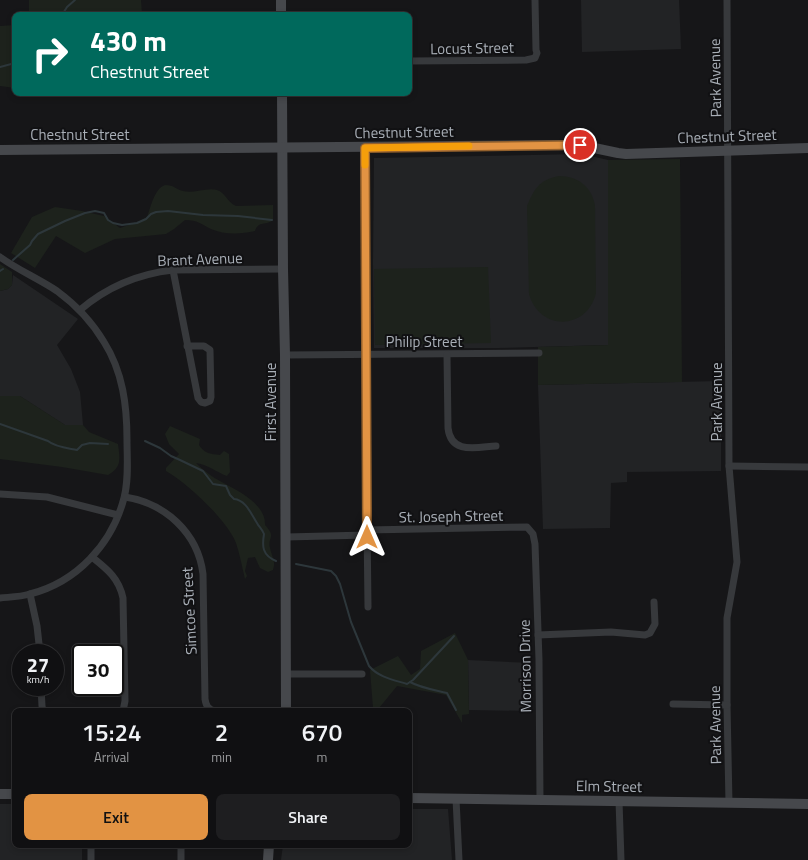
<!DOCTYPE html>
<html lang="en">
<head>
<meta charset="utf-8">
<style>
  body { margin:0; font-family:"Titillium Web",sans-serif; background:#1e1e20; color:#f1f3f6; height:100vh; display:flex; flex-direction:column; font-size:15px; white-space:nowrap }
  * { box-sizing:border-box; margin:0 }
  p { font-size:13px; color:#9c9d9f }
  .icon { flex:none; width:22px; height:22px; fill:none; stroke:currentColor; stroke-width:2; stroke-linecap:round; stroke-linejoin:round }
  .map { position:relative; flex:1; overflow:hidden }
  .details { position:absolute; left:12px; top:708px; width:400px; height:140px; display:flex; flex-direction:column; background:#101012; border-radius:8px; box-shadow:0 2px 6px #0003,0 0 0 1px #303032 }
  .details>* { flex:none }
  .hud { position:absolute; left:12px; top:12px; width:400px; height:84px; border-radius:8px; box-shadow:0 2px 6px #0003,0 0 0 1px #303032; background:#00695c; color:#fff; overflow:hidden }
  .speed { position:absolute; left:12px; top:644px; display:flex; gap:8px; font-size:20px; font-weight:700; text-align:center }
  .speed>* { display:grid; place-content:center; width:52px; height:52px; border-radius:50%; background:#101012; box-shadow:0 2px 6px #0003,0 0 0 1px #303032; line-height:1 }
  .speed small { font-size:10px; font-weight:400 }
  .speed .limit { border:2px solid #111; border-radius:6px; background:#fff; color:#111 }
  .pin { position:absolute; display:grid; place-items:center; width:34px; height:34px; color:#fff; margin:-17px; border:2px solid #fff; border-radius:50%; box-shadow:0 1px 4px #0007 }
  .me { position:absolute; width:44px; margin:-22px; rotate:0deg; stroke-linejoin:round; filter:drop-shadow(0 0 3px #0008) }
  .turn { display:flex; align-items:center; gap:14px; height:84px; padding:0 12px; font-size:18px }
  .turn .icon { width:52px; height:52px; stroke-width:2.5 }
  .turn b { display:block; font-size:28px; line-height:34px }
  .eta { display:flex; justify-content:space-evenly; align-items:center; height:68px; text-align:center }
  .eta b { font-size:24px; font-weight:600; line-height:28px }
  .cta { display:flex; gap:8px; margin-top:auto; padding:8px 12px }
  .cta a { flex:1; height:46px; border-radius:8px; background:#e29343; color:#111; font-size:16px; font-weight:600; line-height:46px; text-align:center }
  .cta a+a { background:#1e1e20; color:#f1f3f6 }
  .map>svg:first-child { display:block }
  .built { fill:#222325 }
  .green { fill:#1d221c }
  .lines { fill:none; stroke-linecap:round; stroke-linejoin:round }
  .stream { stroke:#2d373b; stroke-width:2 }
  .street { stroke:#37393c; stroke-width:7 }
  .secondary { stroke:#46484c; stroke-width:10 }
  .route-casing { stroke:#93602c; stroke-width:10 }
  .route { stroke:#e29343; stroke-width:7 }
  .slow { stroke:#f59e0b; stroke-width:7 }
  .labels { text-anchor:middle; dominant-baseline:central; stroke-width:4; stroke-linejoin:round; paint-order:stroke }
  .street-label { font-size:15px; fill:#a9afb7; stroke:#111113 }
</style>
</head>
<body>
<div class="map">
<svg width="808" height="860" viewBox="0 0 808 860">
  <rect width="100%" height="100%" fill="#161618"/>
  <g class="built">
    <polygon points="581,0 679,0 681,49 582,52"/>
    <polygon points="582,154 608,160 608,345 497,348 374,348 373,263 374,158"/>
    <polygon points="13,275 78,319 57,345 71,369 80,392 83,425 65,425 20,396 0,396 0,291 8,289 12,285"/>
    <polygon points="721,381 721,471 627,472 627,482 611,483 610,528 543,529 538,385"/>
    <polygon points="468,660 531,663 532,711 469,710"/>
    <polygon points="0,804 15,804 15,845 82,845 82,860 0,860"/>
    <polygon points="409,809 448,809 452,860 281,860 283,845 409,845"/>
  </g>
  <g class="green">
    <polygon points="29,0 141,0 142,14 121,15 29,15"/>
    <polygon points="15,25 15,88 0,86 0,26"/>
    <polygon points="680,159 682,382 538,385 538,347 608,345 608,160"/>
    <path d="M559,176C578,176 592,187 595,206L596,293C587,331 539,331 529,294L527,206C534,189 539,180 559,176Z"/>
    <path d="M165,185C174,185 175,189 183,191C193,194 207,187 217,190C225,192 228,203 236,206L273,205V220C266,226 259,220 255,231C241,234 225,235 211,229C201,224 198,220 185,220L174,229L166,234L115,239L85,253L56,236L35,268L11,253L32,217L55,207L82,211L104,216L120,228L135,223L147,217C151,207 154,189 165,185Z"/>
    <polygon points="0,264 12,272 12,285 8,289 0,291"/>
    <polygon points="488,267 491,343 375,345 374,269"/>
    <path d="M0,396H20L65,425H83L89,432L118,444C120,459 122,467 108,475L62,467L0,459Z"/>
    <path d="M170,426L200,439L199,445C204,453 210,454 220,455L224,451L229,454L230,472L227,476C216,472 209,465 196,463L199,466C205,471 212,477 220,481C236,490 266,503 265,525C277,538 267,537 270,548C272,558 276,560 273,570L268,572L260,568L255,557L248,558L245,571L247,576L245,579C242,567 240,555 236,543C227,520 187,483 166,471V468L179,454L169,444L165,434Z"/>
    <polygon points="455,633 468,660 469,714 462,715 462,723 446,695 397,686 379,708 373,708 370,670 398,656 411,675 420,669 421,651"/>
  </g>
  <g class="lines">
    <g class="stream">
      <polyline points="62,15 67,7 75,0"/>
      <polyline points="0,67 15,63"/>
      <polyline points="13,260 30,245 32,241 38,234 65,221 85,213 95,211 104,213 108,220 113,223 122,225 137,223 146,219 151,214 156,212 168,211 203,215 238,216 272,220"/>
      <polyline points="0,271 3,269"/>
      <path d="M0,424L48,441C55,447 67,448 77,450L82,445L90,443L108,444"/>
      <path d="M145,441L160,448L171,456L180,460L203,471L213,484L226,486L230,495L234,499C246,500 251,514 257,523C259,527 262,529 264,534C262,546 262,555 276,561"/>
      <path d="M296,564L331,571L336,576L340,584L351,622L369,666C378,677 394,680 407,684L413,680L454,636"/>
      <path d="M410,682C421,688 435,690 447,693L456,710"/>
    </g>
    <g class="street">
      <polyline points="727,0 729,466 737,562 727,618 727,705 729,803"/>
      <polyline points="409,61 526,60 535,58 537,53 536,50 535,0"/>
      <polyline points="365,148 365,354 368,607"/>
      <path d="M0,257C18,270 39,279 57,291C76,305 92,322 104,342C123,372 127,406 127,440C127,459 129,479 124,498C112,544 77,582 30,594C20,597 10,597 0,598"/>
      <polyline points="173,270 198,398 201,402 205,403 210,401 211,397 210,350 204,346 187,346"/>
      <path d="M80,310C107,287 137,274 173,270L283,269"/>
      <polyline points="285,355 539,353"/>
      <path d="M447,355L448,428C451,455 477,447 496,446"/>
      <polyline points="729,466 808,467"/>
      <polyline points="0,494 47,497 118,515"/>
      <path d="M125,497C165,503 198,533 203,574L205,699C206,706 208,709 215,711"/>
      <polyline points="367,530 527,527 533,534 535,544 539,660 540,800"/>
      <polyline points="286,537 367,535"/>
      <path d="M92,557C107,569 119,578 123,598L125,701L123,711"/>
      <polyline points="30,594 37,626 40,653"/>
      <polyline points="538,635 611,632 645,635 650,633 655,624 654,602"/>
      <polyline points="286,674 362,674"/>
      <polyline points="41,687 42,706 43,711"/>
      <polyline points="673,704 727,705"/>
      <polyline points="456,799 459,860"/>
      <polyline points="619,801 621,860"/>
      <polyline points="91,860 91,845"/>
      <polyline points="181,860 181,845"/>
    </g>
    <g class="secondary">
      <polyline points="281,0 281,15"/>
      <polyline points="282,93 283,269 285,355 286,711"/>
      <polyline points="0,150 580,145 618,153 626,154 808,148"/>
      <polyline points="0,794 15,794"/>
      <polyline points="409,798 808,804"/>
      <polyline points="268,860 269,845"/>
    </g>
  </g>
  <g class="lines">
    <defs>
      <polyline id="route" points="367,537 365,148 580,145"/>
    </defs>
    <use href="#route" class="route-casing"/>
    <use href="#route" class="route"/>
    <polyline class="slow" points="365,165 365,148 469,146"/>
  </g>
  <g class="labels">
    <g class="street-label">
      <text transform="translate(472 48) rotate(-1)">Locust Street</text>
      <text transform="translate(715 78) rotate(-91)">Park Avenue</text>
      <text transform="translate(404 132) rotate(-1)">Chestnut Street</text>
      <text x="80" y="134">Chestnut Street</text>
      <text transform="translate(727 136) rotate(-2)">Chestnut Street</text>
      <text transform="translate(200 259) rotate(-2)">Brant Avenue</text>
      <text x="424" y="341">Philip Street</text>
      <text transform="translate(270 402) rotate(-90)">First Avenue</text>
      <text transform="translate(716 402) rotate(-90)">Park Avenue</text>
      <text transform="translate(451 516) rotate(-1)">St. Joseph Street</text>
      <text transform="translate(189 611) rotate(-93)">Simcoe Street</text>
      <text transform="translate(525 666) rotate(-91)">Morrison Drive</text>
      <text transform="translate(715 725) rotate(-91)">Park Avenue</text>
      <text transform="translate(609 786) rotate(1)">Elm Street</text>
    </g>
  </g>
</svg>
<div class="speed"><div>27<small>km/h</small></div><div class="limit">30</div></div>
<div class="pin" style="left:580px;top:145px;background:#d93025"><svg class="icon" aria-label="arrive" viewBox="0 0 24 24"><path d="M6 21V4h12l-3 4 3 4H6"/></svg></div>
<svg class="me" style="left:367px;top:537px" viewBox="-20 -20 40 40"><path d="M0-17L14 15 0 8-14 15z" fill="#e29343" stroke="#fff" stroke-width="4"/></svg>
<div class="hud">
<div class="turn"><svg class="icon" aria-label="right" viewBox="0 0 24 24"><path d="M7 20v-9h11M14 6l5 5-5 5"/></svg><div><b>430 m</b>Chestnut Street</div></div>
</div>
<section class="details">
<div class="eta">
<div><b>15:24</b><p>Arrival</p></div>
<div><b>2</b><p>min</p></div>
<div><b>670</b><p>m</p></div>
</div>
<div class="cta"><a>Exit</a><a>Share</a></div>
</section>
</div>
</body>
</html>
